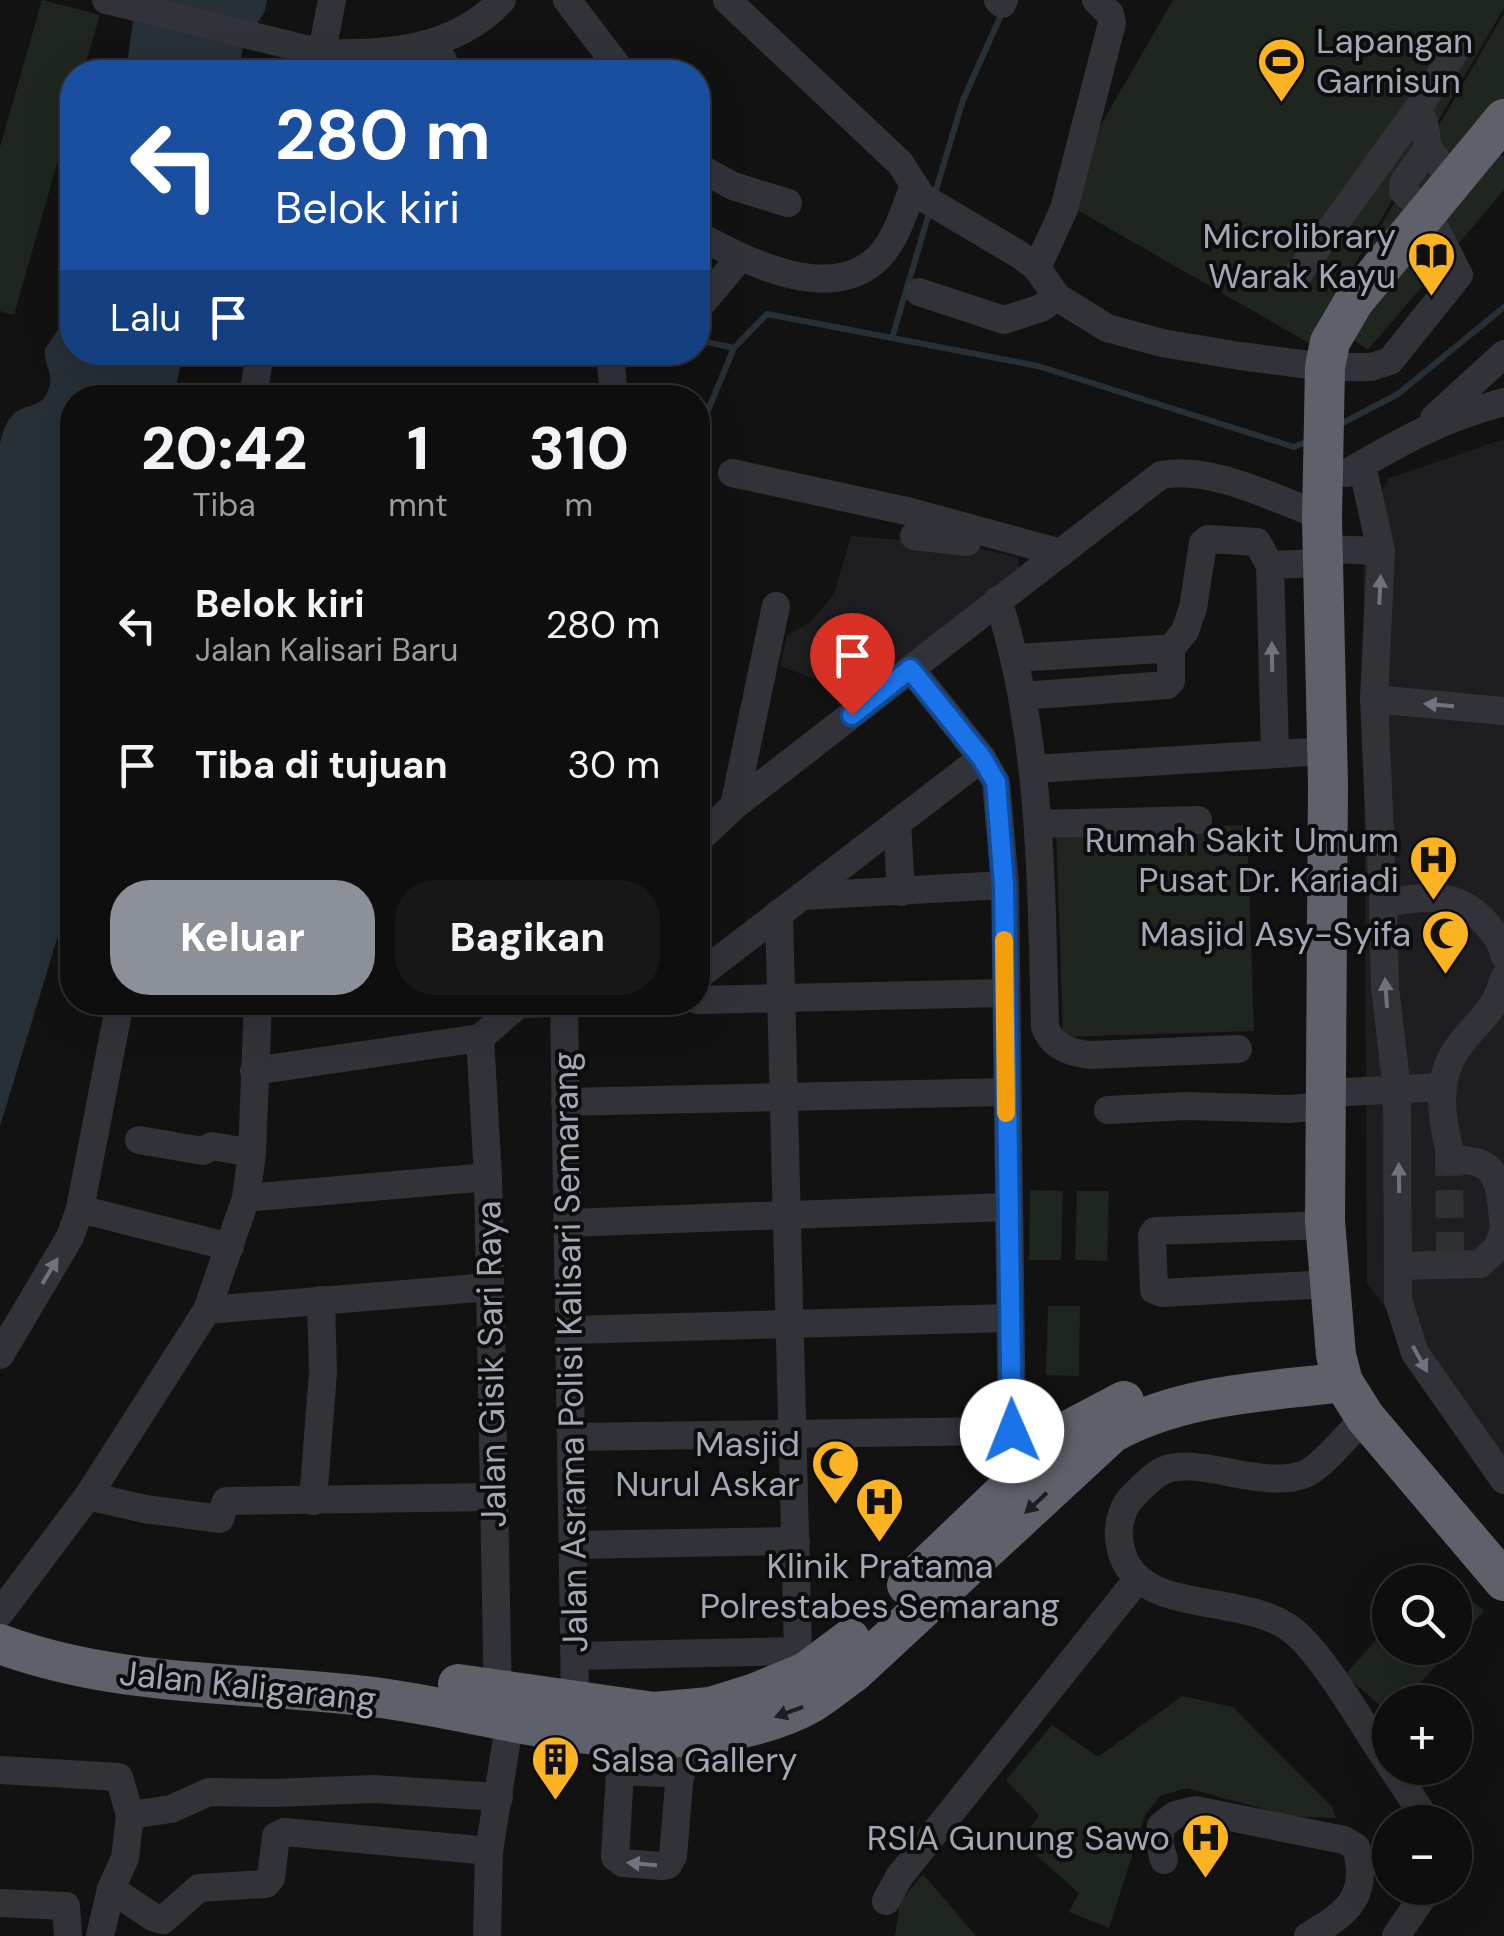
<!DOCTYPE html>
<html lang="id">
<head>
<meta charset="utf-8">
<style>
  body { margin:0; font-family:"DM Sans",sans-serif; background:#171717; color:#f1f3f6; height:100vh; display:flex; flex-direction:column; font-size:38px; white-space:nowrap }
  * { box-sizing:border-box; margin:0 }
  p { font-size:32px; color:#9b9c9e }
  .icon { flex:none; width:55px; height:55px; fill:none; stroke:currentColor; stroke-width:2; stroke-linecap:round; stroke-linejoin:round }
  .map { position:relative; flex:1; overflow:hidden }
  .side { position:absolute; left:60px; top:385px; width:650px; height:630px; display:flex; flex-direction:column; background:#0e0e0e; border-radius:40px; box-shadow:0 10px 40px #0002,0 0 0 2px #2e2e2e }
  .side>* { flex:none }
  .top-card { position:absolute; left:60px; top:60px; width:650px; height:305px; border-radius:40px; box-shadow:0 10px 40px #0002,0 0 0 2px #2e2e2e; background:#1a4fa0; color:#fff; overflow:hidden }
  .fabs { position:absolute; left:1372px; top:1565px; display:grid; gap:20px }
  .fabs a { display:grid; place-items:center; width:100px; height:100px; border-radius:50%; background:#0e0e0e; box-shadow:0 10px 40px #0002,0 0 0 2px #2e2e2e; font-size:50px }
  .pin { position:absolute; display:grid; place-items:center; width:85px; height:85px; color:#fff; margin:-102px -42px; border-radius:50% 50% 50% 0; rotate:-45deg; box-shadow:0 0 10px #0007 }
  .pin .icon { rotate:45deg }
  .me { position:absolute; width:110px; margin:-55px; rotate:359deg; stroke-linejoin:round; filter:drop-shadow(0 0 8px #0008) }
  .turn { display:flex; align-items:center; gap:35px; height:210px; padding:0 50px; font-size:45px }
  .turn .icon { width:130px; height:130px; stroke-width:2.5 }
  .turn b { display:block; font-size:70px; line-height:85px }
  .then { display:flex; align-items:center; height:95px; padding:0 50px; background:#0003; gap:20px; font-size:38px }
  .eta { display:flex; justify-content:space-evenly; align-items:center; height:170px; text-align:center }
  .eta b { font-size:60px; font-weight:800; line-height:70px }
  .button { display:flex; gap:20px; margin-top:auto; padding:20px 50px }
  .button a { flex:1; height:115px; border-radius:40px; background:#8c9099; color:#fff; font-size:40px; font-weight:800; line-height:115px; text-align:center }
  .button a+a { background:#171717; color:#f1f3f6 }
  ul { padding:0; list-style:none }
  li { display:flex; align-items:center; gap:30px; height:140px; padding:0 50px }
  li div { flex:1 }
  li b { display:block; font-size:38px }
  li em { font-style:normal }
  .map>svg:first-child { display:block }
  .built { fill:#1e1e20 }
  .green { fill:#1e261f }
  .water { fill:#273037 }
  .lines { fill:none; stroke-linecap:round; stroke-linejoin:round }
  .stream { stroke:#273037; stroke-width:6 }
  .minor-tunnel { stroke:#2f3033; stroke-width:28; stroke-dasharray:28 14; stroke-linecap:butt }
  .minor { stroke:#323339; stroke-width:28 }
  .highway { stroke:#5e616a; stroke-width:40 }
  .oneway { fill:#70737d }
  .oneway2 { fill:#1d1e20 }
  .route-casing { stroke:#114b97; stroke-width:25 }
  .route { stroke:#1a73e8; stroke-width:18 }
  .slow { stroke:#f59e0b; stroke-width:18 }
  .labels { text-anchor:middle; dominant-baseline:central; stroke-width:8; stroke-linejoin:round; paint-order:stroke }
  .poi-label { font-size:35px; fill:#a2a8b5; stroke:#0d0d0e; text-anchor:end }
  .street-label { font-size:35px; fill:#a2a8b5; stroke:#0d0d0e }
</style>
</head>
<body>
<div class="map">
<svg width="1504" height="1936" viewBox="0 0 1504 1936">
  <rect width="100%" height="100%" fill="#121213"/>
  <g class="built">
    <polygon points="1504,439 1504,1464 1367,1283 1363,524 1389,478"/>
    <polygon points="851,536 964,545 1017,557 1022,573 872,700 780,666 787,635 811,622 834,594"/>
  </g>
  <g class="green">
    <polygon points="42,0 100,15 83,72 72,72 72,111 14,315 0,311 0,147"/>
    <polygon points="1173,0 1504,0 1504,8 1309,343 1058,199"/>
    <polygon points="1504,13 1504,105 1325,323"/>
    <polygon points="1490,146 1504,157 1504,190 1368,350 1341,331"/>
    <polygon points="1247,825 1254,1031 1063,1037 1056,831"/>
    <polygon points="1030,1190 1063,1191 1061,1260 1029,1260"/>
    <polygon points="1077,1191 1109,1191 1107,1261 1075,1260"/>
    <polygon points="1048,1306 1080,1306 1079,1376 1046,1375"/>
    <polygon points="1455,1586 1484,1611 1455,1644"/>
    <polygon points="1390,1624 1390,1648 1452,1648 1403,1702 1390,1702 1390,1714 1345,1675"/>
    <polygon points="1182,1696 1233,1707 1332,1807 1336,1818 1289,1816 1187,1788 1160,1796 1145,1815 1109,1928 1069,1912 1079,1893 1021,1842 1039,1815 1006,1780 1052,1725 1098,1757"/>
    <polygon points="923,1874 976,1936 895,1936 900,1902"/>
  </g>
  <g class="water">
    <polygon points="136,0 267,0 265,11 243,46 239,72 126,72"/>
    <path d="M72,309V352L183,353L174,397L72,398V890L0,1126V444C11,391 39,419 49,388C54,372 43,364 45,349Z"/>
  </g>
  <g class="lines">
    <g class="stream">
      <polyline points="935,193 963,100 1002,13"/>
      <polyline points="892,338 930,210"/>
      <polyline points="698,340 734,348 767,314 1038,366 1294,447 1308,441"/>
      <polyline points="1337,426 1398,394 1504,307"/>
      <polyline points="698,434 734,348"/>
    </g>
    <polyline class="minor-tunnel" points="1449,1148 1450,1254"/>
    <g class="minor">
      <path d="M106,0L322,53C387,55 455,50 502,0"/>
      <polyline points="567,0 622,72"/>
      <polyline points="727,0 900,163 922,197 1020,255 1037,268 1057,297 1107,328 1162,343 1240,356 1325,367 1371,367 1390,361 1459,275 1427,212 1403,191 1404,182 1428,148"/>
      <polyline points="998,0 1002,4 1004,0"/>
      <polyline points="435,43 448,72"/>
      <polyline points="318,72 332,0"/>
      <polyline points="698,167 733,186 788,203"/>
      <polyline points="1452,181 1428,148 1424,122 1417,110 1457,48"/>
      <path d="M698,235C744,260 831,306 879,257C897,238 904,211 913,188"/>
      <polyline points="1037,268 1064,209 1112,23 1110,14 1096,0"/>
      <polyline points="1299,273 1417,110"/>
      <polyline points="919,292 1004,320 1041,308 1057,297"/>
      <polyline points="698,308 739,259"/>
      <polyline points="610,352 614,398"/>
      <polyline points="253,398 260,352"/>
      <polyline points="1434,418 1504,354"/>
      <polyline points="1362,465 1381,551 1374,699 1383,903"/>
      <polyline points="732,473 911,512 1061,553"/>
      <path d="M1347,473C1404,440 1440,419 1504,402"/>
      <polyline points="914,536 967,542"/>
      <polyline points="1323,549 1381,551"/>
      <path d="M998,600C1042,737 1041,884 1045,1027C1052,1047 1070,1053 1090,1055L1238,1049"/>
      <polyline points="1168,652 1185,631 1193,608 1203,543 1208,539 1257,542 1270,565"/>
      <polyline points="1015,658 1161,649 1171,655 1171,681 1167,685 1022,696"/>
      <polyline points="911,669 982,758 996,782 1005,885 1012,1431"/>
      <polyline points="1374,699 1504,711"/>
      <polyline points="1275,754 1270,565 1322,563"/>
      <polyline points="1033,769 1327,751"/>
      <polyline points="734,806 776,606"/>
      <polyline points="897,823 901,892"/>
      <polyline points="1039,824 1198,820"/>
      <path d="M698,840L734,806L1161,475C1210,465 1275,499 1322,516"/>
      <polyline points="802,896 1005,885"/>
      <polyline points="779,913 798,1651 806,1672"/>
      <path d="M1504,955C1502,943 1497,937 1490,928C1457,888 1429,897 1383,903L1385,987L1397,1090L1398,1300L1415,1353L1504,1480"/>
      <polyline points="698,976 982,758"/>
      <polyline points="698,1000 1005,993"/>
      <polyline points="564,1003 575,1701"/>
      <polyline points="520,1004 589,1002"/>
      <polyline points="480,1038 488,1177 498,1706"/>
      <polyline points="480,1038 521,1002"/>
      <polyline points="254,1071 480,1038"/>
      <polyline points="1327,1093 1442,1087"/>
      <polyline points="565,1102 1005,1092"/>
      <polyline points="1108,1110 1186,1106 1289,1109 1327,1106"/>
      <polyline points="139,1140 203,1151 212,1146 252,1153"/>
      <path d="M1449,1148C1441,1115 1436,1078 1457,1049C1477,1019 1493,1017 1504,978"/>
      <path d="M1451,1160C1504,1157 1499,1188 1504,1230"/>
      <polyline points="246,1198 488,1177"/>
      <polyline points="80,1209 230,1247"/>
      <polyline points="567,1223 1008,1207"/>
      <polyline points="1326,1225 1155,1231 1152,1235 1154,1290 1162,1293 1329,1284"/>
      <polyline points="1400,1266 1480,1264 1497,1248 1504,1230"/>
      <polyline points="207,1310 490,1287"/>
      <polyline points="569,1330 1010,1318"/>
      <polyline points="0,1355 70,1237 80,1209 120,1002"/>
      <path d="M1365,1417C1351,1431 1322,1467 1305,1474C1263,1491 1195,1454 1162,1471C1151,1477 1142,1487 1133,1496C1123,1505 1118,1523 1119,1537C1125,1620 1239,1589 1292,1630C1324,1655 1365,1729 1390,1765"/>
      <polyline points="571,1437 1069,1430"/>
      <polyline points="88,1496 145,1509 220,1519 226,1501 494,1497"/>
      <polyline points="313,1501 323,1372 321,1300"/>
      <polyline points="573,1545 796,1541"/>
      <polyline points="0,1613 88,1496 207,1310 246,1198 252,1153 258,1002"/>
      <polyline points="575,1656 798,1651"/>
      <polyline points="622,1738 615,1857 623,1863 662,1866 668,1865 673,1856 683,1737"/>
      <polyline points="1392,1768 1428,1822"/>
      <polyline points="0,1770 119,1777 130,1815 125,1858 111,1889 100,1936"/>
      <polyline points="622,1771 681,1774"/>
      <polyline points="130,1815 171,1809 209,1792 274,1793 373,1789 499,1797"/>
      <path d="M1164,1860L1159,1842L1161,1826L1175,1815L1195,1810L1344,1840L1356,1847C1370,1897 1347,1913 1308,1936"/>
      <polyline points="111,1889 153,1917 163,1920 199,1888 266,1884 271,1878 276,1836 284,1832 489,1851"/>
      <polyline points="886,1901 899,1877 1137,1580"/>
      <polyline points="0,1903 66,1906 68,1936"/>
      <polyline points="487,1936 489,1851 510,1720"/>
      <polyline points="1396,1936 1420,1901 1423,1888"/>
    </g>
    <g class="highway">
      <polyline points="1504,119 1354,301 1330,342 1325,367 1322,518 1328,785 1325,1221 1336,1355 1343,1382 1365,1417 1504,1581"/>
      <polyline points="907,1585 1069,1430 1124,1401"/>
      <path d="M0,1644C124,1690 259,1681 388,1699C484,1713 583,1744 680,1737C723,1734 774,1724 811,1703C826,1694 840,1682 854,1672L1112,1433C1182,1394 1265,1392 1343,1382"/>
      <polyline points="458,1684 654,1712 710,1707 755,1693 806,1672 850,1639"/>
    </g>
  </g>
  <defs><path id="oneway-solid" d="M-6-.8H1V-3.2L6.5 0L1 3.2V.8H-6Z" transform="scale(2.5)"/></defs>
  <g class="oneway">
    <use href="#oneway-solid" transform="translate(1380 590) rotate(-87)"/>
    <use href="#oneway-solid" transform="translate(1272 657) rotate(-91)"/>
    <use href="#oneway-solid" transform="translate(1439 705) rotate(-175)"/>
    <use href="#oneway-solid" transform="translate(1386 993) rotate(-94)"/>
    <use href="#oneway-solid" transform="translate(1399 1178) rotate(-91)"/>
    <use href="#oneway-solid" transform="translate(50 1271) rotate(-59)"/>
    <use href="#oneway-solid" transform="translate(1420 1359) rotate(61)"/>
    <use href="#oneway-solid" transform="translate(642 1864) rotate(-175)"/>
  </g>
  <g class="oneway2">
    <use href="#oneway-solid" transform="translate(1036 1503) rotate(137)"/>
    <use href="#oneway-solid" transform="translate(789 1712) rotate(160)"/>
  </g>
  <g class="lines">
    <defs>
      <polyline id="route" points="852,715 910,669 982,758 996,782 1004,885 1012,1431"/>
    </defs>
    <use href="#route" class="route-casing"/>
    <use href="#route" class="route"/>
    <polyline class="slow" points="1004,940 1006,1113"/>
  </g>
  <defs>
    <symbol id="stadium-pin" viewBox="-11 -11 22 30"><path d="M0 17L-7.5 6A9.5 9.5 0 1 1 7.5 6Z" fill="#fbb322" stroke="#0d0d0e"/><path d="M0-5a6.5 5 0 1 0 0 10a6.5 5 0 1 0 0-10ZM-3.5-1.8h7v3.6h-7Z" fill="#111"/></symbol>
    <symbol id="library-pin" viewBox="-11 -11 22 30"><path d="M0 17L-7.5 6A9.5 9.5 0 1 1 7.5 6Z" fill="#fbb322" stroke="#0d0d0e"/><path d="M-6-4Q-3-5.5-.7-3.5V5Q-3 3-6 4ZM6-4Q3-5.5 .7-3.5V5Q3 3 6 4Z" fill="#111"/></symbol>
    <symbol id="hospital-pin" viewBox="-11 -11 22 30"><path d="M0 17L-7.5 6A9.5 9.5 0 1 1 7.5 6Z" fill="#fbb322" stroke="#0d0d0e"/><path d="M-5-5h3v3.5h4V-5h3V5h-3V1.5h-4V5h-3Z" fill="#111"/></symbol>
    <symbol id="mosque-pin" viewBox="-11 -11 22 30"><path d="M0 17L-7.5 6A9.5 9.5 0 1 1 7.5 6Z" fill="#fbb322" stroke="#0d0d0e"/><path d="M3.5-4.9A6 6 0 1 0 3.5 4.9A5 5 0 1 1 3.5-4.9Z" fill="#111"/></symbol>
    <symbol id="building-pin" viewBox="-11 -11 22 30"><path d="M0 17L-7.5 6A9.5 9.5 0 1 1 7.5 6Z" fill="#fbb322" stroke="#0d0d0e"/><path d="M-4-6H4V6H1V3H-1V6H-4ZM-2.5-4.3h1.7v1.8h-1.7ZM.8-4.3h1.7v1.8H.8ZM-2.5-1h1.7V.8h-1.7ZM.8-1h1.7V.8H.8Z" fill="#111"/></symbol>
  </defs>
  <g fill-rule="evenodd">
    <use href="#stadium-pin" x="1254" y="34" width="55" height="75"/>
    <use href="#library-pin" x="1404" y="228" width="55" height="75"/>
    <use href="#hospital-pin" x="1406" y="832" width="55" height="75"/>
    <use href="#mosque-pin" x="1418" y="906" width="55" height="75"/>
    <use href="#mosque-pin" x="808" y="1436" width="55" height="75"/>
    <use href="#hospital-pin" x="852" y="1474" width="55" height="75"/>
    <use href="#building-pin" x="528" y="1732" width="55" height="75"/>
    <use href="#hospital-pin" x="1178" y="1810" width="55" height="75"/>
  </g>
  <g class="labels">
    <g class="poi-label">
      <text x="1316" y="41" text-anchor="start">Lapangan<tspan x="1316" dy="40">Garnisun</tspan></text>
      <text x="1396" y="236">Microlibrary<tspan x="1396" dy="40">Warak Kayu</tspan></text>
      <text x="1399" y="840">Rumah Sakit Umum<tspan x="1399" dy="40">Pusat Dr. Kariadi</tspan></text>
      <text x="1411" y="934">Masjid Asy-Syifa</text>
      <text x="800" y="1444">Masjid<tspan x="800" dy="40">Nurul Askar</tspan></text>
      <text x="880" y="1566" text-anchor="middle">Klinik Pratama<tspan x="880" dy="40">Polrestabes Semarang</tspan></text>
      <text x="591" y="1760" text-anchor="start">Salsa Gallery</text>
      <text x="1170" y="1838">RSIA Gunung Sawo</text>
    </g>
    <g class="street-label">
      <text transform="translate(570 1352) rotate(-91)">Jalan Asrama Polisi Kalisari Semarang</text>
      <text transform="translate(491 1364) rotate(-91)">Jalan Gisik Sari Raya</text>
      <text transform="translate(248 1686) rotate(6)">Jalan Kaligarang</text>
    </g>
  </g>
</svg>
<div class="fabs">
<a><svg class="icon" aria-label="search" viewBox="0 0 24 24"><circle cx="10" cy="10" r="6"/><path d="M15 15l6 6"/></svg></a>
<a>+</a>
<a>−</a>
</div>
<div class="pin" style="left:852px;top:715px;background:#d93025"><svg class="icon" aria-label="arrive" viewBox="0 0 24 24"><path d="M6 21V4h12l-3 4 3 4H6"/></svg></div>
<svg class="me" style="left:1012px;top:1431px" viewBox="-20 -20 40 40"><circle r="19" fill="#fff"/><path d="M0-13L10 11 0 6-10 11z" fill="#1a73e8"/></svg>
<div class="top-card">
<div class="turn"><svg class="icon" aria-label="left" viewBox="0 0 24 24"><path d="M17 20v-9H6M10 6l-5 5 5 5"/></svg><div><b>280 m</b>Belok kiri</div></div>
<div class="then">Lalu<svg class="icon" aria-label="arrive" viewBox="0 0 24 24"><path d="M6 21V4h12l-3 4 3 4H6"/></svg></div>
</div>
<section class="side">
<div class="eta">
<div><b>20:42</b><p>Tiba</p></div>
<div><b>1</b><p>mnt</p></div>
<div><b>310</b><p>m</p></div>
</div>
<ul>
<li><svg class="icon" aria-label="left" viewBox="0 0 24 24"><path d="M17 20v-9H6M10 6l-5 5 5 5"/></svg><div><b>Belok kiri</b><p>Jalan Kalisari Baru</p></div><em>280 m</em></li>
<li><svg class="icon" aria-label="arrive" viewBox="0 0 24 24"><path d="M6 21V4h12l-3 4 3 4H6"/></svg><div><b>Tiba di tujuan</b></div><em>30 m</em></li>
</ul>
<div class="button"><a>Keluar</a><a>Bagikan</a></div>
</section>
</div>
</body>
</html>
